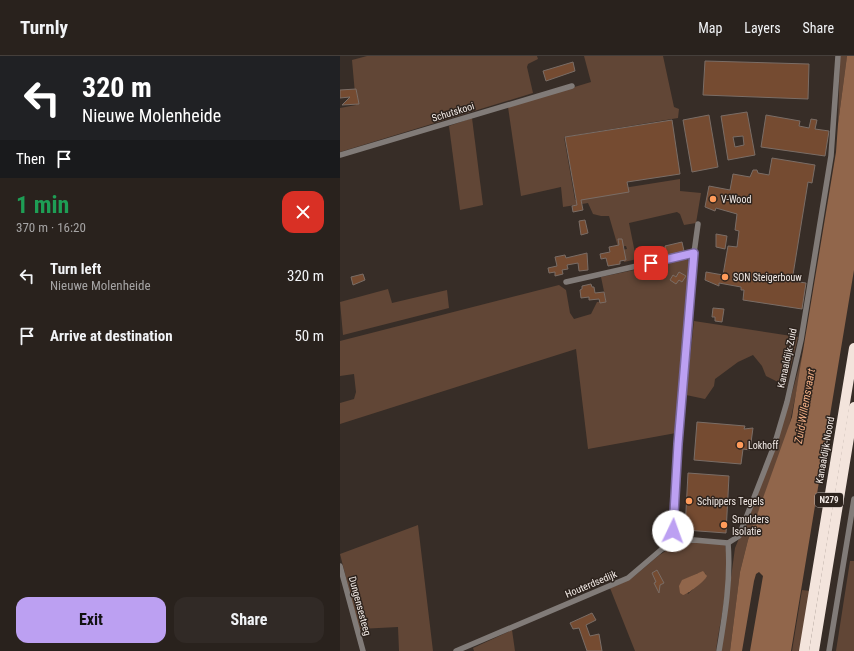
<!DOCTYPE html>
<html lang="en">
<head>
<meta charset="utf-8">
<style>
  body { margin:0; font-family:"Roboto Condensed",sans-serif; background:#312a26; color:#f1f3f6; height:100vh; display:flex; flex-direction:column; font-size:15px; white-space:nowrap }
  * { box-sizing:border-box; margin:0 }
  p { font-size:13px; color:#a5a4a4 }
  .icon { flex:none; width:22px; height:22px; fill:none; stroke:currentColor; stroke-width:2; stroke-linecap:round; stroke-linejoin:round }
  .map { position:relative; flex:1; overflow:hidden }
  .drawer { display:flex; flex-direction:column; background:#29221d; width:340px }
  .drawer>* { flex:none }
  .hud { background:#202124; color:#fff; overflow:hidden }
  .pin { position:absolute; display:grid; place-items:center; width:34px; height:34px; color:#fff; margin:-17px; border-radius:8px; box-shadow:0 2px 6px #0006 }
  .me { position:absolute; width:44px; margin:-22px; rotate:3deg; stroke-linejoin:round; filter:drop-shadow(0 0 3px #0008) }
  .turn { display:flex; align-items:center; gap:14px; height:84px; padding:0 16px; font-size:18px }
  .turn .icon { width:52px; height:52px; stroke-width:2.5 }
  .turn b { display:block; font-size:28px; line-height:34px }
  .then { display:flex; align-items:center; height:38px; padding:0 16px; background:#0003; gap:8px; font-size:15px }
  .round { display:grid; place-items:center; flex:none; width:42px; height:42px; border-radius:12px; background:#312a26 }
  .overview { display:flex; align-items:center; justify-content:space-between; height:68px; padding:0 16px }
  h1 { font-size:24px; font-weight:700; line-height:30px; color:#1e9e55 }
  .cta { display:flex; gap:8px; margin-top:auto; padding:8px 16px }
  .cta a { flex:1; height:46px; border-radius:12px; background:#bca0f2; color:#111; font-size:16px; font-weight:700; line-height:46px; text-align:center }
  .cta a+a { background:#312a26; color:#f1f3f6 }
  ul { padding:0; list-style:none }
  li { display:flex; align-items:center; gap:12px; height:60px; padding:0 16px }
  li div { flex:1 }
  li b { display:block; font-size:15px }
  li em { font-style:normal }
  header { display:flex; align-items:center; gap:24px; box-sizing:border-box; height:56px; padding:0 20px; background:#29221d; border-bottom:1px solid #453f3b }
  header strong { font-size:19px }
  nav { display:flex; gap:22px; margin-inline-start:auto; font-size:14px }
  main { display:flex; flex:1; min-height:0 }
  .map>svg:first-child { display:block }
  .green { fill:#614636; fill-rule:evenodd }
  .water { fill:#91664b }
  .building { fill:#754b31; stroke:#7a6d66; fill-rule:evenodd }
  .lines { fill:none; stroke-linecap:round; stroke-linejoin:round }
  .street { stroke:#817b78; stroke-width:5.5 }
  .highway { stroke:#f3e4dc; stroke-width:10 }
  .route-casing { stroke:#7a689d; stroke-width:10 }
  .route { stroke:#bca0f2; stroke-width:7 }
  .poi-dot { fill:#ff9b5a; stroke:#2d231d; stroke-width:1.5 }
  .labels { text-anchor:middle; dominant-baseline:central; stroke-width:3; stroke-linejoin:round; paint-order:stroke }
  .shield { fill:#2d231d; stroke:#b7aeaa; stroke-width:1 }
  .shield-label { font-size:9px; font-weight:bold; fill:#f2eae6 }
  .street-label { font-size:10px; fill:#f2eae6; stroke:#2d231d }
  .poi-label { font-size:10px; fill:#f2eae6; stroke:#2d231d; text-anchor:start }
  .water-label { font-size:11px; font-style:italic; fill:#f6b187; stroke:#2d231d }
</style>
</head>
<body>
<header>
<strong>Turnly</strong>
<nav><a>Map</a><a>Layers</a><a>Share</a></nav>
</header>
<main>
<section class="drawer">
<div class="hud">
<div class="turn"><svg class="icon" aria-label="left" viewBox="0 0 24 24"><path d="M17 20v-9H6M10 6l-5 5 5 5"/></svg><div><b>320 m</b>Nieuwe Molenheide</div></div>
<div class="then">Then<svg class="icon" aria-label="arrive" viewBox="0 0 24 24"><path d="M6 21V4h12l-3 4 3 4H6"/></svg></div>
</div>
<div class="overview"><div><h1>1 min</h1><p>370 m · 16:20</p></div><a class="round" style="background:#d93025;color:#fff"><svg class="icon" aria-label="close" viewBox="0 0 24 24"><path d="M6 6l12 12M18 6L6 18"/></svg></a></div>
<ul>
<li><svg class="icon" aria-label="left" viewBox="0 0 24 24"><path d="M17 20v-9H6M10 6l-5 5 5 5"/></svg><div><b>Turn left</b><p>Nieuwe Molenheide</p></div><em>320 m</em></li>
<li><svg class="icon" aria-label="arrive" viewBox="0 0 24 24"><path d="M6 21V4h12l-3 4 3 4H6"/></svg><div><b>Arrive at destination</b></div><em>50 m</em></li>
</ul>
<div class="cta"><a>Exit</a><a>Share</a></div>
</section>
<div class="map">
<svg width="514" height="595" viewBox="0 0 514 595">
  <rect width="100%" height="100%" fill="#372d27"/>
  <g class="green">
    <polygon points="27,0 197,0 198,3 188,8 187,11 193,37 0,96 0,52 16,49 12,4"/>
    <polygon points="244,0 323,0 334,51 339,53 338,62 224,81 235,144 271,134 340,123 340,135 361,137 356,167 344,169 340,158 337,156 289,167 295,197 331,190 332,195 284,206 282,194 287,193 286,190 278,191 269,160 261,160 253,158 248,147 223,151 221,131 181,140 168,51 251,26"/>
    <polygon points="500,0 507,0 498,68"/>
    <polygon points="132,62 143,149 120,154 109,70"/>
    <polygon points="346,203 351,206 336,377 248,393 236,293 0,368 0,347 14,343 16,336 14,318 0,320 0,285 219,229 226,234 230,257 234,263 251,258 257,246 266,245 261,221"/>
    <polygon points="48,233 52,247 107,234 109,252 3,279 0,246"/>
    <polygon points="354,265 458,281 446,330 426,320 422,310 413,299 398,306 375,323 374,330 365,343 346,339"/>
    <polygon points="465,294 448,376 408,484 400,516 390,595 381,595 395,492 414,447 449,348 463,296"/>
    <polygon points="78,469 93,595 59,595 58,571 19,573 0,498"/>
    <path d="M352,487H379L385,489C392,521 380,563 376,595H295L270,532C280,528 290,524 298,517C318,501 325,490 352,487ZM358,517H364L366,518C361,528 355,531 348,538L342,525Z"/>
    <polygon points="510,505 514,505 514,595 496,595"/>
    <polygon points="462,534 470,535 460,595 452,595"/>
    <polygon points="172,574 175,595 134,595 133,592"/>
  </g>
  <g class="water">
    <polygon points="507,0 514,0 514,214 451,595 410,595 423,520 419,516 416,518 414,525 402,595 390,595 400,516 408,484 452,361 496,96 498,68"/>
    <path d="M363,515L367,520C365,525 348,538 343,539L340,537L339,530L342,524Z"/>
  </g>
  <g class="building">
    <polygon points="365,5 469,8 468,43 363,39"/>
    <polygon points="233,6 235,15 206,25 203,15"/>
    <polygon points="16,33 19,48 2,49 10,41 0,42 0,34"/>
    <path d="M407,56L415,99L388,104L381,60ZM403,80L404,89L395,91L393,81Z"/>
    <polygon points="369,59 378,111 352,116 343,64"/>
    <polygon points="426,59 460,65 459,70 469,72 471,63 477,64 475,73 489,75 485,100 421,91"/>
    <polygon points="332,64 340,118 287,126 289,136 241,144 243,154 233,156 232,150 237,149 225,81"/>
    <polygon points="432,102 475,109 472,127 468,126 452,225 466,227 462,253 403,244 404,234 401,234 401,231 379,227 379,230 365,224 366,216 383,219 388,190 397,191 399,175 395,174 397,158 376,152 375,155 365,151 369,130 390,134 393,118 410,121 413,114 417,114 418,117 429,119"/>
    <polygon points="245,164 248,177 241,179 239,165"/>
    <polygon points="376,178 387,180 385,193 376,191"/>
    <polygon points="278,183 282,183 286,204 280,205 280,208 268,210 266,202 261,203 260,198 270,196 269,191 279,189"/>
    <polygon points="342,186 344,195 324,200 323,196 326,196 325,190"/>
    <polygon points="247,197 248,214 239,215 238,207 227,209 228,213 222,214 223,218 215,220 215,216 209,217 208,212 217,210 215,201 225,199 226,202"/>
    <polygon points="339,216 346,220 342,226 339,224 336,228 330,224 333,219 336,221"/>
    <polygon points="23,218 25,224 13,229 11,221"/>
    <polygon points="251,228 252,231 254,231 255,237 264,236 266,246 260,247 259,243 249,244 249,241 241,242 240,234 242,233 242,230"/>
    <polygon points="373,252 384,253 382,266 375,265 375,261 372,261"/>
    <polygon points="357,366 405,370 404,373 413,372 410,394 403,393 401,408 354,404"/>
    <polygon points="348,417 389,420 386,477 345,474"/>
    <polygon points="317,514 324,527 320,529 319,537 314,527 316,526 312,517"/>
    <polygon points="252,557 256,564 246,569 250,580 259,578 262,595 247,595 239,572 233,573 230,567"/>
  </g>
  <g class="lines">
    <g class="street">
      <polyline points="0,99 232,30"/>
      <polyline points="354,197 358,168"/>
      <polyline points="226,226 354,197 338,388 333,475 335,486"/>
      <polyline points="0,510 23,595"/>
      <polyline points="116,595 288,522 322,493 335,486 354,484 388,487 399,480 434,390 447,346 461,284 491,100 498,0"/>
      <path d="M379,595C385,559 391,523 388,487"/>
      <polyline points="489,595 514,443"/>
    </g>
    <g class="highway">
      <polyline points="464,595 514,292"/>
      <polyline points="474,595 514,351"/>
    </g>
  </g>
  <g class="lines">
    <defs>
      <polyline id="route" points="311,207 354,197 338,388 333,475"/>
    </defs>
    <use href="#route" class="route-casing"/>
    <use href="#route" class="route"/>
  </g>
  <g class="poi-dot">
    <circle cx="373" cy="143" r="4"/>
    <circle cx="385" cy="221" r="4"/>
    <circle cx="400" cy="389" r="4"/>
    <circle cx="349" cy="445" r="4"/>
    <circle cx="384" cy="469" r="4"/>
  </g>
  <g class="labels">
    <rect class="shield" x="475" y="437" width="28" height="14" rx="3"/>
    <g class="shield-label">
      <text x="489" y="444">N279</text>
    </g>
    <g class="street-label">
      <text transform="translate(113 56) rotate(-17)">Schutskooi</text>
      <text transform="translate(447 302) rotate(-78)">Kanaaldijk-Zuid</text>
      <text transform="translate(485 394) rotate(-80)">Kanaaldijk-Noord</text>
      <text transform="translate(251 528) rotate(-23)">Houterdsedijk</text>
      <text transform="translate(20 550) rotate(75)">Dungensesteeg</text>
    </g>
    <g class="poi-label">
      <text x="381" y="143">V-Wood</text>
      <text x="393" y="221">SON Steigerbouw</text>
      <text x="408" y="389">Lokhoff</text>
      <text x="357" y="445">Schippers Tegels</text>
      <text x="392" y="463">Smulders<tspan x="392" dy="12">Isolatie</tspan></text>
    </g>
    <g class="water-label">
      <text transform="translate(465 350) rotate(-80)">Zuid-Willemsvaart</text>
    </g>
  </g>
</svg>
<div class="pin" style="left:311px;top:207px;background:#d93025"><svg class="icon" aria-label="arrive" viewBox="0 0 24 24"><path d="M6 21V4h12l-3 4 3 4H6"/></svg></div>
<svg class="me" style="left:333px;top:475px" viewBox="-20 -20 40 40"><circle r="19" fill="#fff"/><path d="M0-13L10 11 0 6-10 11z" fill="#bca0f2"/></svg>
</div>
</main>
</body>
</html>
